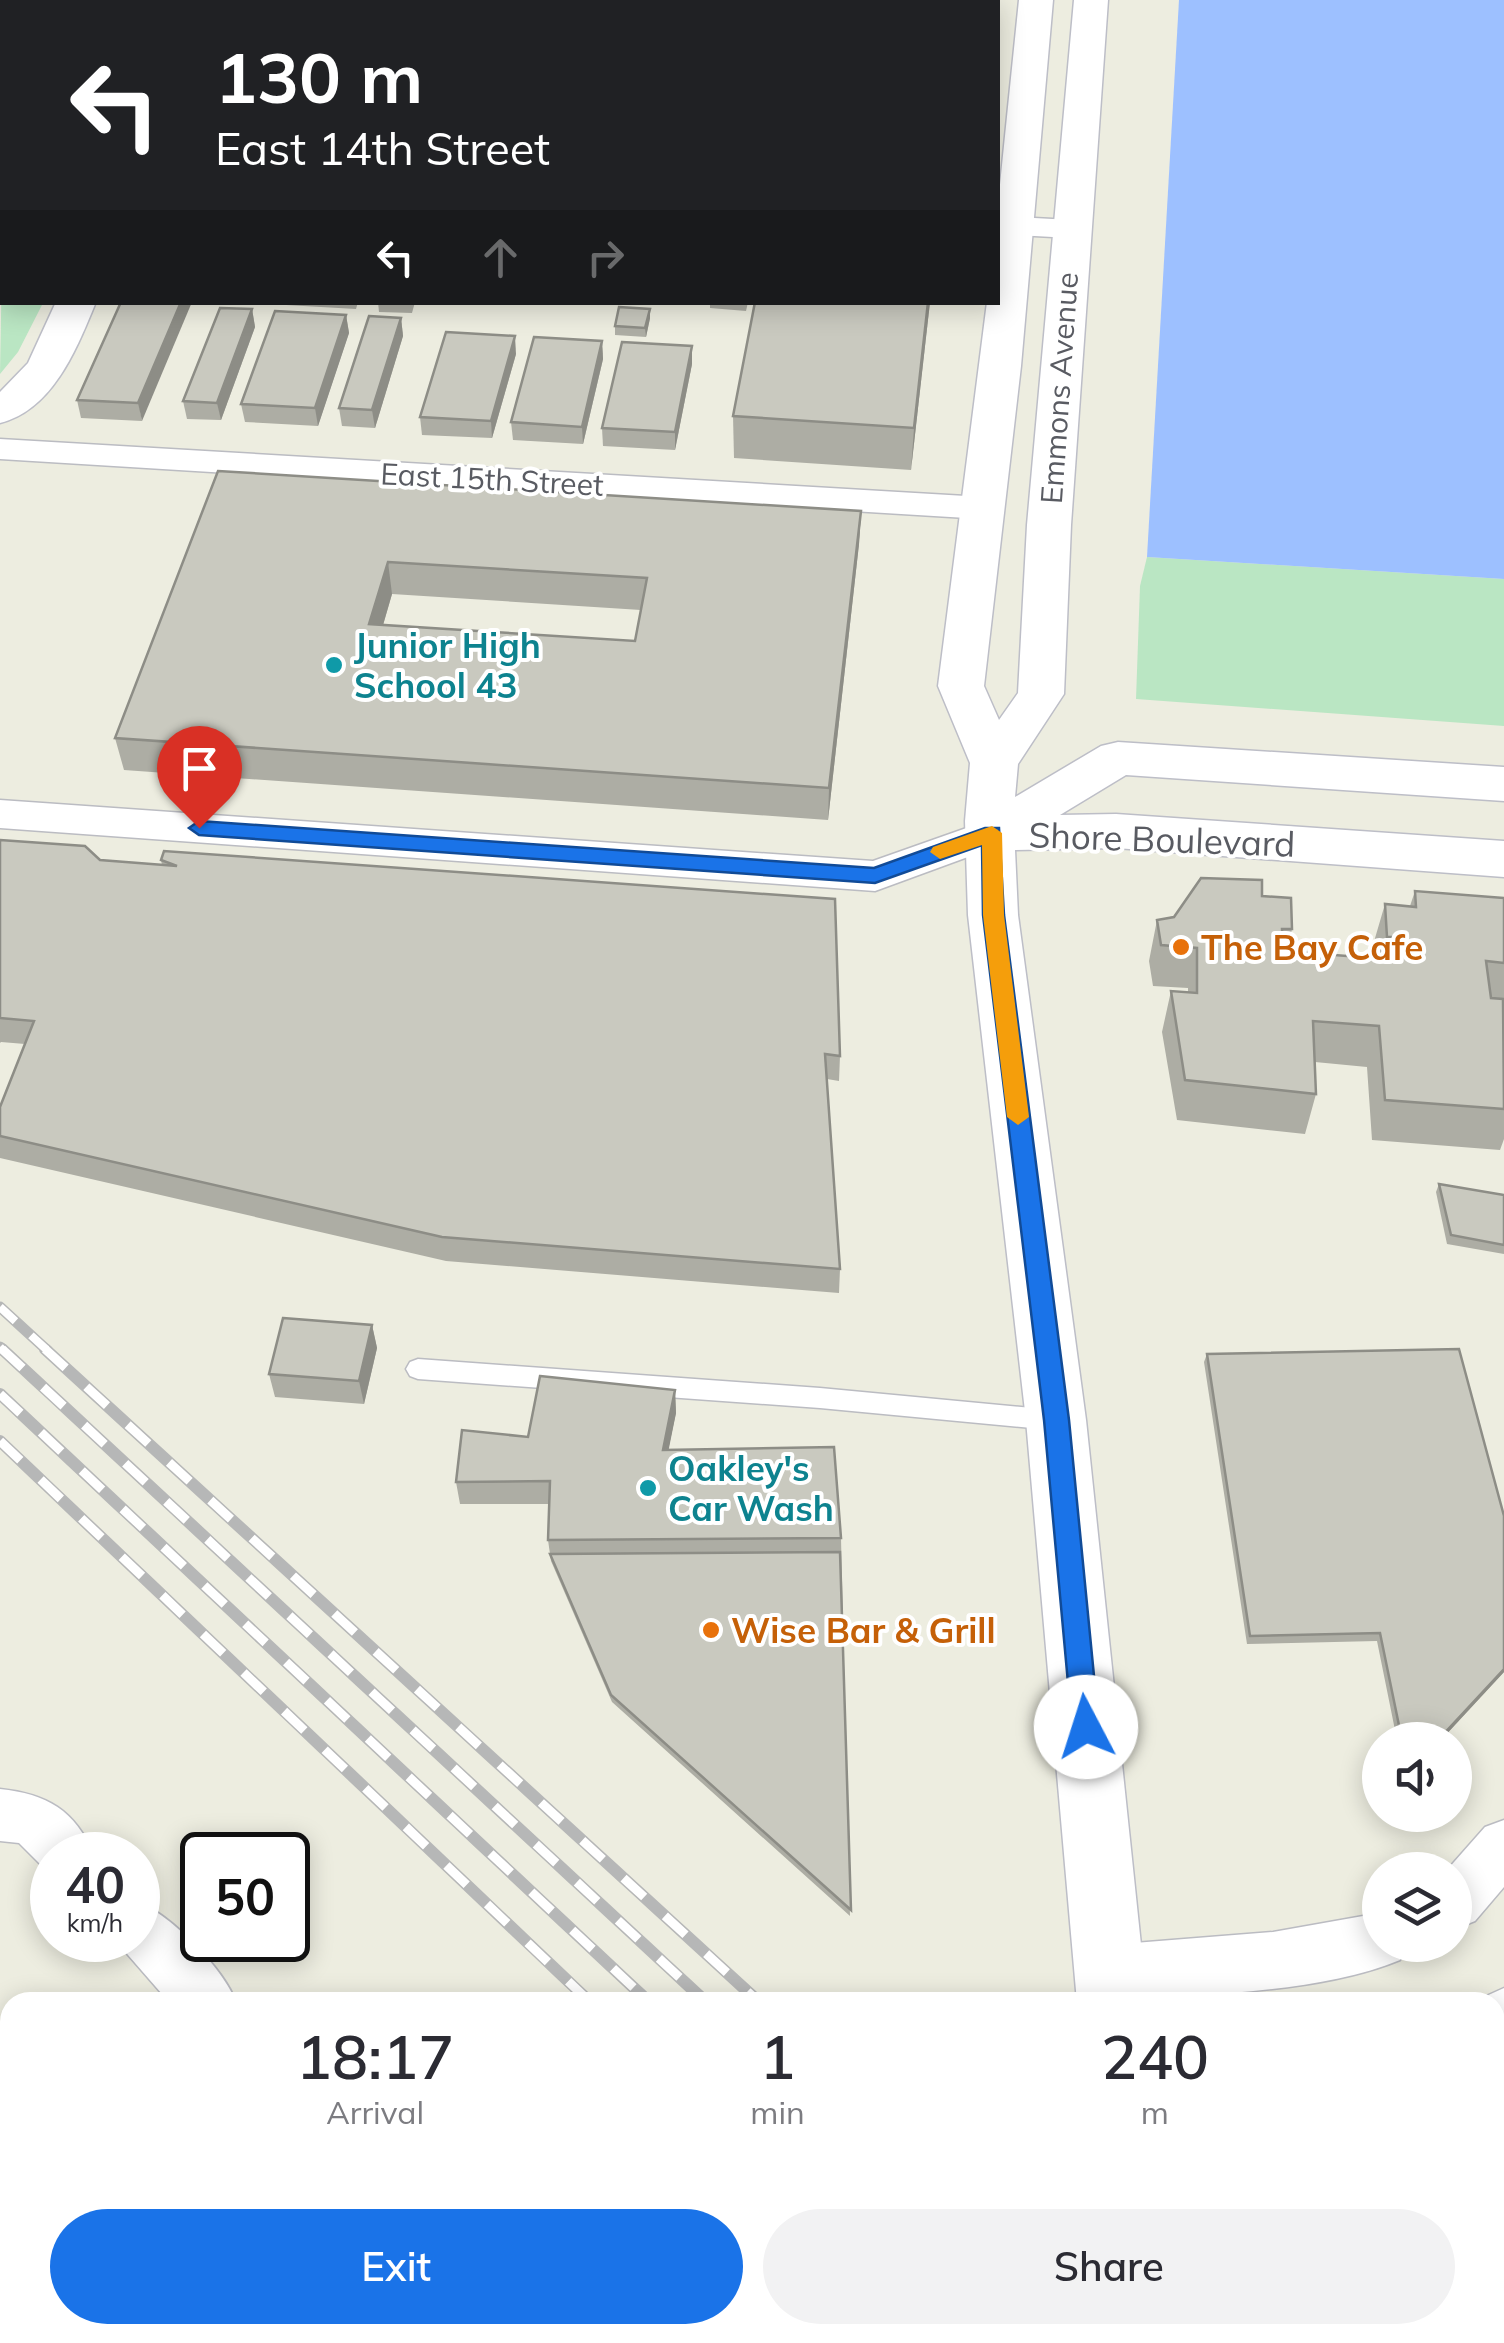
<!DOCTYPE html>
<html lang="en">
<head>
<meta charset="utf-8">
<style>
  body { margin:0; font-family:Mulish,sans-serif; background:#f2f2f3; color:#2b2b33; height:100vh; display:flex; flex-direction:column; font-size:38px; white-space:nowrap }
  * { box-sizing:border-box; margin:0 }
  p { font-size:32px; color:#7c7c81 }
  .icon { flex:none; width:55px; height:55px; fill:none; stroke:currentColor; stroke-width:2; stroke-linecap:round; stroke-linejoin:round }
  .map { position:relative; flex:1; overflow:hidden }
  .drawer { position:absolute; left:0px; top:1992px; width:1505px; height:352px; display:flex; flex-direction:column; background:#fff; border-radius:30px 30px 0 0; box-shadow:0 5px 25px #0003 }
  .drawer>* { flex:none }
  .hud { position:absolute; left:0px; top:0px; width:1000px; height:305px; box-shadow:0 5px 25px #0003; background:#202124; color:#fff; overflow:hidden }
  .fabs { position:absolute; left:1362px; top:1722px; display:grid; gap:20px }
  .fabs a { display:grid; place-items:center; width:110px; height:110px; border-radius:50%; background:#fff; box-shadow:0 5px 25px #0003; font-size:50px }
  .speed { position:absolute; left:30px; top:1832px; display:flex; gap:20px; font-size:50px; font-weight:700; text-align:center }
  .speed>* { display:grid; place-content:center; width:130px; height:130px; border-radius:50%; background:#fff; box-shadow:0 5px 25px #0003; line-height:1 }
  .speed small { font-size:25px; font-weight:400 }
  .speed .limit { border:5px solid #111; border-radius:15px; background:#fff; color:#111 }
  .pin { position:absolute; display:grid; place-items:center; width:85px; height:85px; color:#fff; margin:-102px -42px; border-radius:50% 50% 50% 0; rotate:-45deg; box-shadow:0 0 10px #0007 }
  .pin .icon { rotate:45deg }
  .me { position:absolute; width:110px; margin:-55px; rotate:355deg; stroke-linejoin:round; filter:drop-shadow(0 0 8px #0008) }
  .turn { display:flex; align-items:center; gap:35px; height:210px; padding:0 50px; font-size:45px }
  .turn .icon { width:130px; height:130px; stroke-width:2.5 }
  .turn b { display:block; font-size:70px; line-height:85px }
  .lanes { display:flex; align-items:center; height:95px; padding:0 50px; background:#0003; justify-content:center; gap:50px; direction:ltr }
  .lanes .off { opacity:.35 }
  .eta { display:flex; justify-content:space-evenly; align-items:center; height:170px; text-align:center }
  .eta b { font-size:60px; font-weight:600; line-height:70px }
  .action { display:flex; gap:20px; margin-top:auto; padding:20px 50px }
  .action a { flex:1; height:115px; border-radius:60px; background:#1a73e8; color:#fff; font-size:40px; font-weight:600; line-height:115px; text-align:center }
  .action a+a { background:#f2f2f3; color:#2b2b33 }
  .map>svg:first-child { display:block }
  .green { fill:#bae6c3 }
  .water { fill:#9dc0ff }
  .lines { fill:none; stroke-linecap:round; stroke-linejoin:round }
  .service-casing { stroke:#bbbcc2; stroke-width:3 }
  .minor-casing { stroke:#bbbcc2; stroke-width:3 }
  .secondary-casing { stroke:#bdbec7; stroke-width:3 }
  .motorway-casing { stroke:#ecd400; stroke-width:58 }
  .service { fill:#fff; fill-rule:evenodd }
  .minor { fill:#fff; fill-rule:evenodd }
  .secondary { fill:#fff; fill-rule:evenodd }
  .motorway { stroke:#fffa84; stroke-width:55 }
  .rail-far1-casing { stroke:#b6b7b7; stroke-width:11 }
  .rail-casing { stroke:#b6b7b7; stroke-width:12 }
  .rail-far1 { stroke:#fff; stroke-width:8; stroke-dasharray:21; stroke-linecap:butt }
  .rail { stroke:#fff; stroke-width:9; stroke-dasharray:28; stroke-linecap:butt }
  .wall { fill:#adada4; fill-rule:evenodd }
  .shaded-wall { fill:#8d8d86 }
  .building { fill:#c9c9bf; stroke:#8d8d86; stroke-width:2.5; fill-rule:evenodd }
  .route { fill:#1a73e8; stroke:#114b97; stroke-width:2.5 }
  .slow { fill:#f59e0b }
  .culture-dot { fill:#0f9aa8; stroke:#fff; stroke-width:4 }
  .food-dot { fill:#e8710a; stroke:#fff; stroke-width:4 }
  .labels { text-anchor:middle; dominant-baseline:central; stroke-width:8; stroke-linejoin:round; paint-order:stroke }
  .far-street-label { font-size:30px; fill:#595b62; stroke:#fff }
  .culture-label { font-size:35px; font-weight:bold; fill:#0d838f; stroke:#fff; text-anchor:start }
  .street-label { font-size:35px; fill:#595b62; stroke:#fff }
  .food-label { font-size:35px; font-weight:bold; fill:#c56008; stroke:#fff; text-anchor:start }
</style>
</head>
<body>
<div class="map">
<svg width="1504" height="2343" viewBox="0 0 1504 2343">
  <rect width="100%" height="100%" fill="#edede0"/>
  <g class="green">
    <polygon points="2,259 2,302 43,303 18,352 0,374"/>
    <polygon points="1147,557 1504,579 1504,726 1136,699 1140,586"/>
  </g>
  <polygon class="water" points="1179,0 1504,0 1504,579 1147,557"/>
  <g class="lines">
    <defs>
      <polygon id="service" points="418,1359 820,1388 1053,1410 1062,1413 1065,1420 1062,1427 1053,1430 820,1408 418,1379 410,1376 406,1369 410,1362"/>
      <g id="minor">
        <rect x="512" y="0" width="28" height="2"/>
        <polygon points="998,216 1071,220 1082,222 1087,229 1082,236 1071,238 998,234"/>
        <polygon points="0,439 983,497 996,500 1001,508 996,516 983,519 0,459"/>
        <polygon points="0,800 873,861 992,819 1006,823 1012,833 1006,843 875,891 0,828"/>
        <path d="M0,1789C47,1794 75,1810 94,1855H52V1876L19,1843L0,1841Z"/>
        <polygon points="1504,1820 1504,1887 1475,1921 1455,1929 1455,1870 1447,1870 1485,1827"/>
        <path d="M138,1902C171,1915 224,1969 236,2002H169L115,1940H138Z"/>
        <path d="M1380,1913V1945H1406L1400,1960C1318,1994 1198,1994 1109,2001L1089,1993L1081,1973L1089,1953L1109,1945L1273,1932Z"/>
        <polygon points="1504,1988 1504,2046 1495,2048 1495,2002 1473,2002"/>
        <polygon points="493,2335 560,2335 563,2343 496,2343"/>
      </g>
      <g id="secondary">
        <polygon points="1019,0 1053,0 1021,366 984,686 999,720 1018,693 1027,525 1074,0 1108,0 1071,525 1064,694 1018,764 1015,797 1101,746 1118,742 1504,767 1504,801 1126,775 1060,815 1116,814 1504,841 1504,877 1116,848 1015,850 1018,915 1086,1420 1147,2002 1077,2002 1026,1420 968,915 965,821 970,763 938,686 987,302 998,302 998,204"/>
        <path d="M56,302H96C77,348 53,410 0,423V392L28,363Z"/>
        <rect x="1103" y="2335" width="76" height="8"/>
      </g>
      <g id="motorway">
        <polyline points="185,2 188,0"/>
        <polyline points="260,2 262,0"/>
        <polyline points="0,144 2,142"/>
        <polyline points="0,215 2,213"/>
      </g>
    </defs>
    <use href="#service" class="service-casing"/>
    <use href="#minor" class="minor-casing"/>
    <use href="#secondary" class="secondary-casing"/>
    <use href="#motorway" class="motorway-casing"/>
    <use href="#service" class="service"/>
    <use href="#minor" class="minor"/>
    <use href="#secondary" class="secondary"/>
    <use href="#motorway" class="motorway"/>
    <defs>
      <g id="rail-far1">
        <polyline points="0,1307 48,1351"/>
        <polyline points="0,1347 4,1351"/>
      </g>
      <g id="rail">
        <polyline points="2,1349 706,2002"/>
        <polyline points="45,1349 759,2002"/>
        <polyline points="0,1394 649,2002"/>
        <polyline points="0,1441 590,2002"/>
        <polyline points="940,2335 948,2343"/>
        <polyline points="1004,2335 1013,2343"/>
        <polyline points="1063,2335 1072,2343"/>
        <polyline points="1122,2335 1131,2343"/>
      </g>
    </defs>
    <use href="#rail-far1" class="rail-far1-casing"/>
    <use href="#rail" class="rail-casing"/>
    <use href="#rail-far1" class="rail-far1"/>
    <use href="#rail" class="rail"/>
  </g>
  <g class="wall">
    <polygon points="786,0 969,0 968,2 785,2"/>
    <polygon points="121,302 142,421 81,418 77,400"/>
    <polygon points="230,302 265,302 264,305"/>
    <polygon points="286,302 358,302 356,309 286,305"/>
    <polygon points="378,302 415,302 412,313 379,312"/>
    <polygon points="710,302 748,302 746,311 710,308"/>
    <polygon points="930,302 911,470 734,458 733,416"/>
    <polygon points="252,309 255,327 221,420 187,419 183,401"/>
    <polygon points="650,309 650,318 646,337 615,335 615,326"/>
    <polygon points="346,315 349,333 318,426 245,422 241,404"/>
    <polygon points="401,318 403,336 375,428 342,426 339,408"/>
    <polygon points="602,341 603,359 583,444 513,440 511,422"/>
    <polygon points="516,354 492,438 422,435 420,417"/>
    <polygon points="692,364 675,450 603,446 602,428"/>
    <path d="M218,471L861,511L859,544L828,820L124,770L115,738ZM392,594L641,610L635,641L383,625Z"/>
    <polygon points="0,840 100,860 162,865 161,860 840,1056 839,1081 827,1079 840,1269 839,1293 446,1261 0,1158 0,1107 25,1044 1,1042 0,1043"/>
    <polygon points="1415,891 1504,898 1504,1139 1500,1150 1372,1140 1367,1067 1315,1062 1316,1094 1305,1134 1177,1120 1162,1032 1171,991 1188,993 1188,988 1153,986 1149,961 1157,920 1262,896 1292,929 1287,951 1374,958 1373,945 1385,904 1410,906"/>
    <polygon points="1439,1184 1504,1195 1504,1254 1447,1244 1436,1192"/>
    <polygon points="372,1325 377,1348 364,1404 275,1397 269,1374"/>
    <polygon points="1207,1354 1504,1516 1504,1672 1441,1740 1397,1740 1377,1641 1247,1644 1204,1362"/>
    <polygon points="675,1390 676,1413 668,1450 841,1538 850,1916 612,1702 551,1561 548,1540 549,1504 460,1504 456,1482 528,1437"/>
    <polygon points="0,2046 10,2047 10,2335 77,2335 75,2343 0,2343"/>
  </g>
  <g class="shaded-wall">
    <polygon points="181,302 192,302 142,421 138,403"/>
    <polygon points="928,302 930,302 911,470 914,428"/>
    <polygon points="252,309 255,327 221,420 217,403"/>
    <polygon points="650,309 650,318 646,337 645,328"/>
    <polygon points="346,315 349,333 318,426 315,408"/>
    <polygon points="401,318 403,336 375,428 372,410"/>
    <polygon points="515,336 516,354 492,438 491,421"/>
    <polygon points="602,341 603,359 583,444 582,427"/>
    <polygon points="692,346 692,364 675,450 675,432"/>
    <polygon points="861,511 859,544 828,820 829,788"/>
    <polygon points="388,562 392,594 374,656 369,624"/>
    <polygon points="372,1325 377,1348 364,1404 359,1381"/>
    <polygon points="675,1390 676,1413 664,1473 663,1450"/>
    <polygon points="1504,1669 1504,1672 1441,1740 1438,1740"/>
    <polygon points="54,2335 77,2335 75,2343 61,2343"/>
  </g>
  <g class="building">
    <polygon points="561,0 662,0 661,2 560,2"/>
    <polygon points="719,0 752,0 752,2 718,2"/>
    <polygon points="786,0 922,0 921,2 785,2"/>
    <polygon points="121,302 181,302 138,403 77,400"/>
    <polygon points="755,302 928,302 914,428 733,416"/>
    <polygon points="619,307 650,309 645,328 615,326"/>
    <polygon points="220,308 252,309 217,403 183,401"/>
    <polygon points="275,311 346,315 315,408 241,404"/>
    <polygon points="369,316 401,318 372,410 339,408"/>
    <polygon points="446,332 515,336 491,421 420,417"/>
    <polygon points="534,337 602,341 582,427 511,422"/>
    <polygon points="622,342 692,346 675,432 602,428"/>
    <path d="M218,471L861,511L829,788L115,738ZM388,562L647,578L635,641L369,624Z"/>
    <polygon points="0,840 85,846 100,860 177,866 161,860 164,851 835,899 840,1056 825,1054 840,1269 442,1237 0,1136 0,1107 34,1021 0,1018"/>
    <polygon points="1201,878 1262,880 1262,896 1291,898 1292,929 1282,929 1283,951 1398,960 1396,937 1387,937 1385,904 1416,907 1415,891 1504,898 1504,963 1486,961 1491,998 1503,999 1504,1109 1385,1100 1379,1026 1313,1021 1316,1094 1185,1080 1171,991 1197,993 1197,948 1161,945 1157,920 1174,917"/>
    <polygon points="1439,1184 1504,1195 1504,1245 1451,1235"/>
    <polygon points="283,1318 372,1325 359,1381 269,1374"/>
    <polygon points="1459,1349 1504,1516 1504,1669 1438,1740 1402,1740 1380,1633 1250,1636 1207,1354"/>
    <polygon points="540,1376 675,1390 663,1450 834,1447 841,1538 548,1540 550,1481 456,1482 462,1430 528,1437"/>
    <polygon points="840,1552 851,1910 611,1695 550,1554"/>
    <polygon points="0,2046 10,2047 10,2329 0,2328"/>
  </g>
  <polygon class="route" points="199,821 874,868 985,828 999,828 1004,915 1069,1420 1099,1727 1095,1736 1086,1740 1076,1736 1072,1727 1044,1420 983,915 982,845 875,883 199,835 189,828"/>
  <polygon class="slow" points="992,826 1002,833 1004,915 1029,1117 1018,1125 1007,1117 983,915 982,845 940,859 930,852 933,847"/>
  <g class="culture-dot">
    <circle cx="334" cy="665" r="10"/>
    <circle cx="648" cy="1488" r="10"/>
  </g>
  <g class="food-dot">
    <circle cx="1181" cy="947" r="10"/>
    <circle cx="711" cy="1630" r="10"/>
  </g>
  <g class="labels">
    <g class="far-street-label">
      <text transform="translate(1059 388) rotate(-86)">Emmons Avenue</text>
      <text transform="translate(492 479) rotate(3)">East 15th Street</text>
    </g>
    <g class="culture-label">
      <text x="354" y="645">Junior High<tspan x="354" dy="40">School 43</tspan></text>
      <text x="668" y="1468">Oakley's<tspan x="668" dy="40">Car Wash</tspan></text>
    </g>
    <g class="street-label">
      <text transform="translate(1162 839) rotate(2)">Shore Boulevard</text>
    </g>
    <g class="food-label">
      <text x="1201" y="947">The Bay Cafe</text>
      <text x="731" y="1630">Wise Bar &amp; Grill</text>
    </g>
  </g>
</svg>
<div class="fabs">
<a><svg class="icon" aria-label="sound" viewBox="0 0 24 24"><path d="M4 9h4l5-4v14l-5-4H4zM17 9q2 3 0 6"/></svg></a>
<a><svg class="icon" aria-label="layers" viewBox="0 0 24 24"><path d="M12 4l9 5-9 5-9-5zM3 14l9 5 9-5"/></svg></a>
</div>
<div class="speed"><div>40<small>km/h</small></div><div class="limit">50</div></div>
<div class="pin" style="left:199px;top:828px;background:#d93025"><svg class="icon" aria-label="arrive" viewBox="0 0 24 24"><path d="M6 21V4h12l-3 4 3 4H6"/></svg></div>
<svg class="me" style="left:1086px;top:1727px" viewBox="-20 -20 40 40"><circle r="19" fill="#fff"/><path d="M0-13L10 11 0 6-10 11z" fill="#1a73e8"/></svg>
<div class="hud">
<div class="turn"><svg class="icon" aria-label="left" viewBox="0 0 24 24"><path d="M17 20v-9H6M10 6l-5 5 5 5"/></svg><div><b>130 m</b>East 14th Street</div></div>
<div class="lanes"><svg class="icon" aria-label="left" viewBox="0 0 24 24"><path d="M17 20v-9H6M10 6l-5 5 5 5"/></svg><svg class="icon off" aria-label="ahead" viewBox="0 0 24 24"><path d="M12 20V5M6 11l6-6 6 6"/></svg><svg class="icon off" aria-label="right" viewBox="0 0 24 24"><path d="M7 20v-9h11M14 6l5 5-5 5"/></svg></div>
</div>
<section class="drawer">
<div class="eta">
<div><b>18:17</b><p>Arrival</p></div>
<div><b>1</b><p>min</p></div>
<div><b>240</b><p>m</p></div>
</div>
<div class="action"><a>Exit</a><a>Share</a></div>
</section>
</div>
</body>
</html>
